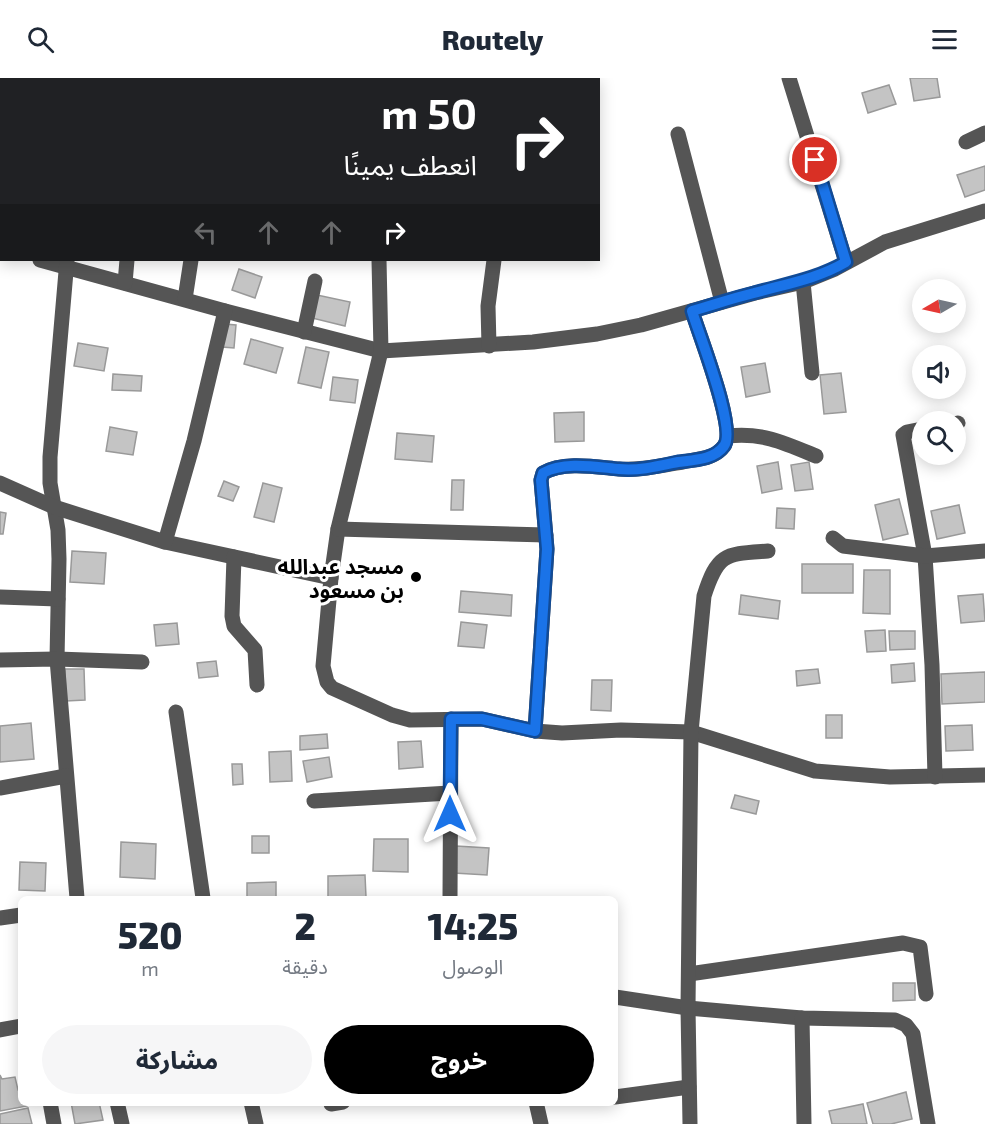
<!DOCTYPE html>
<html lang="ar">
<head>
<meta charset="utf-8">
<style>
  body { margin:0; font-family:"Exo 2","Noto Sans Arabic",sans-serif; background:#f6f6f7; color:#1f2937; direction:rtl; height:100vh; display:flex; flex-direction:column; font-size:22px; white-space:nowrap }
  * { box-sizing:border-box; margin:0 }
  p { font-size:20px; color:#747a83 }
  .icon { flex:none; width:33px; height:33px; fill:none; stroke:currentColor; stroke-width:2; stroke-linecap:round; stroke-linejoin:round }
  .map { position:relative; flex:1; overflow:hidden; direction:ltr }
  .side { position:absolute; left:18px; top:818px; width:600px; height:210px; display:flex; flex-direction:column; background:#fff; border-radius:9px; box-shadow:0 3px 15px #0003; direction:rtl }
  .side>* { flex:none }
  .top-card { position:absolute; left:0px; top:0px; width:600px; height:183px; box-shadow:0 3px 15px #0003; direction:rtl; background:#202124; color:#fff; overflow:hidden }
  .needle { width:39px; rotate:261deg }
  .fabs { position:absolute; left:912px; top:201px; display:grid; gap:12px }
  .fabs a { display:grid; place-items:center; width:54px; height:54px; border-radius:50%; background:#fff; box-shadow:0 3px 15px #0003; font-size:30px }
  .pin { position:absolute; display:grid; place-items:center; width:51px; height:51px; color:#fff; margin:-26px; border:3px solid #fff; border-radius:50%; box-shadow:0 2px 6px #0007 }
  .me { position:absolute; width:66px; margin:-33px; rotate:0deg; stroke-linejoin:round; filter:drop-shadow(0 0 4px #0008) }
  .turn { display:flex; align-items:center; gap:21px; height:126px; padding:0 24px; font-size:27px }
  .turn .icon { width:78px; height:78px; stroke-width:2.5 }
  .turn b { display:block; font-size:42px; line-height:51px }
  .lanes { display:flex; align-items:center; height:57px; padding:0 24px; background:#0003; justify-content:center; gap:30px; direction:ltr }
  .lanes .off { opacity:.35 }
  .eta { display:flex; justify-content:space-evenly; align-items:center; height:102px; text-align:center }
  .eta b { font-size:36px; font-weight:800; line-height:42px }
  .button { display:flex; gap:12px; margin-top:auto; padding:12px 24px }
  .button a { flex:1; height:69px; border-radius:36px; background:#000; color:#fff; font-size:24px; font-weight:800; line-height:69px; text-align:center }
  .button a+a { background:#f6f6f7; color:#1f2937 }
  header { display:flex; justify-content:space-between; align-items:center; height:78px; padding:0 24px; background:#fff; font-size:27px; font-weight:800 }
  .map>svg:first-child { display:block }
  .building { fill:#c4c4c4; stroke:#999; stroke-width:1.5 }
  .lines { fill:none; stroke-linecap:round; stroke-linejoin:round }
  .minor { stroke:#555; stroke-width:15 }
  .route-casing { stroke:#114b97; stroke-width:15 }
  .route { stroke:#1a73e8; stroke-width:10 }
  .poi-dot { fill:#000; stroke:#fff; stroke-width:2 }
  .labels { text-anchor:middle; dominant-baseline:central; stroke-width:6; stroke-linejoin:round; paint-order:stroke }
  .poi-label { font-size:21px; font-weight:bold; fill:#000; stroke:#fff; text-anchor:end }
</style>
</head>
<body>
<header><svg class="icon" aria-label="menu" viewBox="0 0 24 24"><path d="M4 6h16M4 12h16M4 18h16"/></svg>Routely<svg class="icon" aria-label="search" viewBox="0 0 24 24"><circle cx="10" cy="10" r="6"/><path d="M15 15l6 6"/></svg></header>
<div class="map">
<svg width="985" height="1046" viewBox="0 0 985 1046">
  <rect width="100%" height="100%" fill="#fff"/>
  <g class="building">
    <polygon points="910,0 937,0 940,19 914,23"/>
    <polygon points="889,7 896,26 868,35 862,15"/>
    <polygon points="985,88 985,112 965,119 957,97"/>
    <polygon points="239,191 262,199 255,220 232,212"/>
    <polygon points="317,217 350,224 345,248 312,240"/>
    <polygon points="225,246 236,247 234,270 222,269"/>
    <polygon points="251,261 283,270 276,295 244,286"/>
    <polygon points="78,265 108,270 104,293 74,288"/>
    <polygon points="306,269 329,274 321,310 298,305"/>
    <polygon points="765,285 770,314 746,319 741,289"/>
    <polygon points="841,295 846,334 824,336 820,297"/>
    <polygon points="113,296 142,298 141,313 112,312"/>
    <polygon points="333,299 358,302 355,325 330,322"/>
    <polygon points="584,334 584,363 555,364 554,335"/>
    <polygon points="110,349 137,354 133,377 106,373"/>
    <polygon points="397,355 434,358 432,384 395,381"/>
    <polygon points="778,384 782,411 762,415 757,388"/>
    <polygon points="809,384 813,411 795,413 791,387"/>
    <polygon points="452,402 464,402 463,432 451,432"/>
    <polygon points="224,403 239,409 233,423 218,418"/>
    <polygon points="263,405 282,410 274,444 254,439"/>
    <polygon points="899,421 908,456 883,462 875,427"/>
    <polygon points="959,427 965,455 937,461 931,433"/>
    <polygon points="777,430 795,431 794,451 776,450"/>
    <polygon points="0,434 6,435 3,456 0,456"/>
    <polygon points="72,473 106,475 104,506 70,504"/>
    <rect x="802" y="486" width="51" height="29"/>
    <polygon points="864,492 890,492 890,536 863,535"/>
    <polygon points="461,513 512,517 511,538 459,534"/>
    <polygon points="983,516 985,543 961,545 958,518"/>
    <polygon points="741,517 780,523 778,541 739,536"/>
    <polygon points="461,544 487,547 484,570 458,568"/>
    <polygon points="177,545 179,566 156,568 154,547"/>
    <polygon points="885,552 886,573 867,574 865,553"/>
    <polygon points="889,553 915,553 915,571 890,572"/>
    <polygon points="216,583 218,598 199,600 197,585"/>
    <polygon points="914,585 915,603 892,605 891,587"/>
    <polygon points="65,591 84,591 85,622 66,623"/>
    <polygon points="818,591 820,605 797,608 796,593"/>
    <polygon points="985,594 985,624 942,626 941,596"/>
    <polygon points="592,602 612,602 611,633 591,632"/>
    <rect x="826" y="637" width="16" height="23"/>
    <polygon points="31,645 34,681 0,684 0,648"/>
    <polygon points="972,647 973,672 946,673 945,648"/>
    <polygon points="327,656 328,670 300,672 300,658"/>
    <polygon points="421,663 423,689 399,691 398,664"/>
    <polygon points="291,673 292,703 270,704 269,674"/>
    <polygon points="329,679 332,699 307,704 303,683"/>
    <polygon points="232,686 242,686 243,706 233,707"/>
    <polygon points="735,717 759,723 756,736 731,730"/>
    <rect x="252" y="758" width="17" height="17"/>
    <polygon points="374,761 408,761 408,794 373,793"/>
    <polygon points="121,764 156,766 155,801 120,799"/>
    <polygon points="456,768 489,770 487,797 454,795"/>
    <polygon points="20,784 46,785 45,813 19,812"/>
    <polygon points="365,797 366,819 328,819 328,798"/>
    <polygon points="276,804 276,819 247,819 247,805"/>
    <polygon points="893,905 915,905 915,922 893,923"/>
    <polygon points="0,997 2,1001 15,999 18,1012 21,1012 21,1024 27,1024 27,1028 0,1033"/>
    <polygon points="906,1014 912,1041 891,1046 873,1046 867,1025"/>
    <polygon points="71,1024 99,1024 103,1042 75,1046"/>
    <polygon points="863,1026 867,1046 832,1046 829,1033"/>
    <polygon points="28,1030 32,1046 0,1046 0,1036"/>
  </g>
  <g class="lines">
    <g class="minor">
      <polyline points="361,0 362,2"/>
      <polyline points="789,0 846,184"/>
      <polyline points="78,2 78,0"/>
      <polyline points="520,2 520,0"/>
      <polyline points="678,56 722,224"/>
      <polyline points="966,64 985,55"/>
      <polyline points="0,171 2,171"/>
      <polyline points="40,182 225,233 381,273 533,264 597,256 641,247 755,215 803,204 835,191 885,164 985,133"/>
      <polyline points="67,182 50,379 50,405 58,452 59,481 57,581 77,820"/>
      <polyline points="379,182 381,273 338,451 331,500 323,588 327,604 332,610 392,637 410,642 482,641 535,653 562,655 621,652 691,654 815,693 890,699 985,697"/>
      <polyline points="803,204 812,295"/>
      <polyline points="125,205 127,182"/>
      <polyline points="185,221 191,182"/>
      <polyline points="304,254 315,203"/>
      <polyline points="489,268 488,228 494,182"/>
      <polyline points="956,346 958,345"/>
      <polyline points="922,351 907,354 903,357 925,478 932,587 935,699"/>
      <path d="M728,358C762,354 785,365 816,378"/>
      <polyline points="0,405 54,429 165,464 331,500"/>
      <polyline points="338,451 546,457"/>
      <polyline points="833,460 843,468 925,478 985,473"/>
      <polyline points="165,464 194,363 225,233"/>
      <polyline points="234,479 232,538 234,548 255,572 257,607"/>
      <polyline points="0,519 58,521"/>
      <polyline points="0,582 57,581 142,584"/>
      <polyline points="176,634 203,820"/>
      <path d="M535,653L547,471L541,402L543,395C564,383 596,389 619,391C640,393 662,387 683,384C697,381 715,381 724,368C737,351 699,257 692,233"/>
      <polyline points="0,710 66,698"/>
      <polyline points="314,723 450,715"/>
      <polyline points="450,820 451,641"/>
      <polyline points="0,840 21,837"/>
      <polyline points="689,896 903,865 920,869 926,916"/>
      <polyline points="615,919 688,930 802,940 895,942 906,947 913,956 928,1046"/>
      <polyline points="802,940 804,1046"/>
      <polyline points="0,952 21,948"/>
      <polyline points="615,1019 689,1009"/>
      <polyline points="50,1024 54,1046"/>
      <polyline points="117,1024 122,1046"/>
      <polyline points="251,1024 256,1046"/>
      <polyline points="536,1024 541,1046"/>
      <polyline points="331,1026 343,1024"/>
      <path d="M690,1046L688,930L691,654L704,518C718,474 726,476 768,473"/>
    </g>
  </g>
  <g class="lines">
    <defs>
      <path id="route" d="M450,736L451,641H482L535,653L547,471L541,402L543,395C564,383 596,389 619,391C639,393 659,388 678,384C693,382 714,382 724,368C737,351 699,257 692,233C713,227 733,220 754,215C786,206 817,201 846,184L815,82"/>
    </defs>
    <use href="#route" class="route-casing"/>
    <use href="#route" class="route"/>
  </g>
  <circle class="poi-dot" cx="416" cy="499" r="6"/>
  <g class="labels">
    <g class="poi-label">
      <text x="404" y="487">مسجد عبدالله<tspan x="404" dy="24">بن مسعود</tspan></text>
    </g>
  </g>
</svg>
<div class="fabs">
<a><svg class="needle" viewBox="-14 -14 28 28"><path d="M0-13l5 13h-10z" fill="#e53935"/><path d="M0 13l5-13h-10z" fill="#747a83"/></svg></a>
<a><svg class="icon" aria-label="sound" viewBox="0 0 24 24"><path d="M4 9h4l5-4v14l-5-4H4zM17 9q2 3 0 6"/></svg></a>
<a><svg class="icon" aria-label="search" viewBox="0 0 24 24"><circle cx="10" cy="10" r="6"/><path d="M15 15l6 6"/></svg></a>
</div>
<div class="pin" style="left:815px;top:82px;background:#d93025"><svg class="icon" aria-label="arrive" viewBox="0 0 24 24"><path d="M6 21V4h12l-3 4 3 4H6"/></svg></div>
<svg class="me" style="left:450px;top:736px" viewBox="-20 -20 40 40"><path d="M0-17L14 15 0 8-14 15z" fill="#1a73e8" stroke="#fff" stroke-width="4"/></svg>
<div class="top-card">
<div class="turn"><svg class="icon" aria-label="right" viewBox="0 0 24 24"><path d="M7 20v-9h11M14 6l5 5-5 5"/></svg><div><b>50 m</b>انعطف يمينًا</div></div>
<div class="lanes"><svg class="icon off" aria-label="left" viewBox="0 0 24 24"><path d="M17 20v-9H6M10 6l-5 5 5 5"/></svg><svg class="icon off" aria-label="ahead" viewBox="0 0 24 24"><path d="M12 20V5M6 11l6-6 6 6"/></svg><svg class="icon off" aria-label="ahead" viewBox="0 0 24 24"><path d="M12 20V5M6 11l6-6 6 6"/></svg><svg class="icon" aria-label="right" viewBox="0 0 24 24"><path d="M7 20v-9h11M14 6l5 5-5 5"/></svg></div>
</div>
<section class="side">
<div class="eta">
<div><b>14:25</b><p>الوصول</p></div>
<div><b>2</b><p>دقيقة</p></div>
<div><b>520</b><p>m</p></div>
</div>
<div class="button"><a>خروج</a><a>مشاركة</a></div>
</section>
</div>
</body>
</html>
